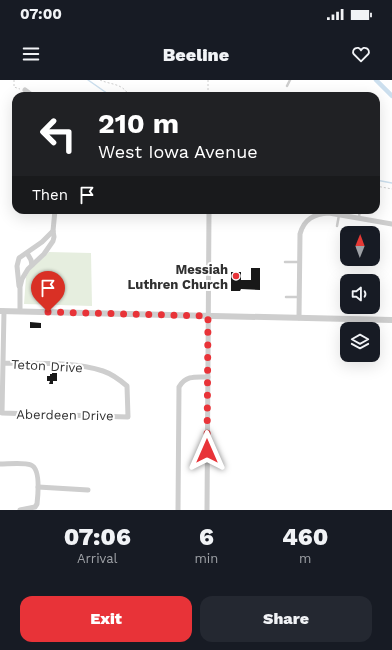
<!DOCTYPE html>
<html lang="en">
<head>
<meta charset="utf-8">
<style>
  body { margin:0; font-family:"Work Sans",sans-serif; background:#242831; color:#f1f3f6; height:100vh; display:flex; flex-direction:column; font-size:15px; white-space:nowrap }
  * { box-sizing:border-box; margin:0 }
  p { font-size:13px; color:#9ea1a6 }
  .icon { flex:none; width:22px; height:22px; fill:none; stroke:currentColor; stroke-width:2; stroke-linecap:round; stroke-linejoin:round }
  .map { position:relative; height:430px; overflow:hidden }
  .sheet { display:flex; flex-direction:column; background:#171b24; flex:1 }
  .sheet>* { flex:none }
  .hud { position:absolute; left:12px; top:12px; width:368px; height:122px; border-radius:12px; box-shadow:0 4px 16px #0002; background:#202124; color:#fff; overflow:hidden }
  .needle { width:26px; rotate:1deg }
  .fabs { position:absolute; left:340px; top:146px; display:grid; gap:8px }
  .fabs a { display:grid; place-items:center; width:40px; height:40px; border-radius:8px; background:#171b24; box-shadow:0 4px 16px #0002; font-size:20px }
  .pin { position:absolute; display:grid; place-items:center; width:34px; height:34px; color:#fff; margin:-41px -17px; border-radius:50% 50% 50% 0; rotate:-45deg; box-shadow:0 0 4px #0007 }
  .pin .icon { rotate:45deg }
  .me { position:absolute; width:44px; margin:-22px; rotate:0deg; stroke-linejoin:round; filter:drop-shadow(0 0 3px #0008) }
  .turn { display:flex; align-items:center; gap:14px; height:84px; padding:0 20px; font-size:18px }
  .turn .icon { width:52px; height:52px; stroke-width:2.5 }
  .turn b { display:block; font-size:28px; line-height:34px }
  .then { display:flex; align-items:center; height:38px; padding:0 20px; background:#0003; gap:8px; font-size:15px }
  .eta { display:flex; justify-content:space-evenly; align-items:center; height:68px; text-align:center }
  .eta b { font-size:24px; font-weight:800; line-height:28px }
  .cta { display:flex; gap:8px; margin-top:auto; padding:8px 20px }
  .cta a { flex:1; height:46px; border-radius:12px; background:#e83338; color:#fff; font-size:16px; font-weight:800; line-height:46px; text-align:center }
  .cta a+a { background:#242831; color:#f1f3f6 }
  .status { display:flex; justify-content:space-between; align-items:center; height:28px; padding:0 20px; background:#171b24; direction:ltr }
  .status svg { height:11px; fill:currentColor }
  header { display:flex; justify-content:space-between; align-items:center; height:52px; padding:0 20px; background:#171b24; font-size:18px; font-weight:800 }
  .map>svg:first-child { display:block }
  .green { fill:#e6eedf }
  .lines { fill:none; stroke-linecap:round; stroke-linejoin:round }
  .stream { stroke:#ccdfee; stroke-width:1.5 }
  .canal { stroke:#ccdfee; stroke-width:4.5 }
  .building { fill:#181818 }
  .path { stroke:#cecece; stroke-width:1; stroke-dasharray:2 2; stroke-linecap:butt }
  .service { stroke:#cecece; stroke-width:2.5 }
  .minor { stroke:#cecece; stroke-width:5 }
  .tertiary { stroke:#cecece; stroke-width:6 }
  .route { stroke:#e83338; stroke-width:7; stroke-dasharray:0 12.6 }
  .poi-dot { fill:#e83338; stroke:#fff; stroke-width:1.5 }
  .labels { text-anchor:middle; dominant-baseline:central; stroke-width:4; stroke-linejoin:round; paint-order:stroke }
  .poi-label { font-size:13px; font-weight:bold; fill:#313131; stroke:#fff; text-anchor:end }
  .street-label { font-size:13px; fill:#313131; stroke:#fff }
</style>
</head>
<body>
<div class="status"><b>07:00</b><svg viewBox="0 0 49 12"><path d="M0 12V9h3v3zM5 12V6h3v6zM10 12V3h3v9zM15 12V0h3v12zM26 1h20v11H26zM47 4h2v5h-2z"/></svg></div>
<header><svg class="icon" aria-label="menu" viewBox="0 0 24 24"><path d="M4 6h16M4 12h16M4 18h16"/></svg>Beeline<svg class="icon" aria-label="heart" viewBox="0 0 24 24"><path d="M12 20l-8-8c-3-5 5-10 8-4 3-6 11-1 8 4z"/></svg></header>
<div class="map">
<svg width="392" height="430" viewBox="0 0 392 430">
  <rect width="100%" height="100%" fill="#fff"/>
  <polygon class="green" points="49,172 91,173 92,226 24,224 26,197 30,190"/>
  <g class="lines">
    <g class="stream">
      <polyline points="88,0 111,16"/>
      <polyline points="376,100 392,103"/>
    </g>
    <polyline class="canal" points="376,0 392,16"/>
  </g>
  <g class="building">
    <polygon points="251,188 260,188 260,210 241,209 240,211 231,211 231,192 241,192 241,200 251,200"/>
    <polygon points="30,242 41,243 41,248 30,248"/>
    <polygon points="52,293 57,293 57,301 53,301 53,304 49,304 50,301 47,301 47,296 50,296 50,294 52,294"/>
  </g>
  <g class="lines">
    <g class="path">
      <polyline points="14,0 14,7 20,9"/>
      <path d="M100,0C111,5 123,3 129,16"/>
      <polyline points="208,0 208,16"/>
      <polyline points="376,106 392,109"/>
    </g>
    <g class="service">
      <polyline points="287,6 290,0"/>
      <polyline points="359,137 360,130"/>
      <polyline points="337,146 339,135"/>
      <polyline points="285,182 299,182"/>
      <polyline points="286,217 300,217"/>
    </g>
    <g class="minor">
      <polyline points="25,10 33,16"/>
      <polyline points="27,173 31,180 32,185"/>
      <polyline points="19,206 17,186 19,178 42,162 53,151"/>
      <polyline points="20,231 20,207 22,199 28,189 44,174 53,161 54,157 53,151 55,130"/>
      <path d="M299,238L300,154C304,139 314,134 329,133L392,144"/>
      <path d="M3,283C36,284 72,281 103,291C112,294 120,300 127,306L128,337L2,333L4,231"/>
      <path d="M0,384C8,384 24,382 31,385C41,389 38,415 37,424L35,427L20,430"/>
      <polyline points="38,407 88,410"/>
      <path d="M178,430L179,307C186,295 196,297 208,297"/>
      <polyline points="207,430 209,130"/>
    </g>
    <polyline class="tertiary" points="0,231 392,240"/>
  </g>
  <g class="lines">
    <polyline class="route" points="48,232 208,236 207,371"/>
  </g>
  <circle class="poi-dot" cx="236" cy="196" r="4"/>
  <g class="labels">
    <g class="poi-label">
      <text x="228" y="189">Messiah<tspan x="228" dy="15">Luthren Church</tspan></text>
    </g>
    <g class="street-label">
      <text transform="translate(47 286) rotate(3)">Teton Drive</text>
      <text transform="translate(65 335) rotate(1)">Aberdeen Drive</text>
    </g>
  </g>
</svg>
<div class="fabs">
<a><svg class="needle" viewBox="-14 -14 28 28"><path d="M0-13l5 13h-10z" fill="#e53935"/><path d="M0 13l5-13h-10z" fill="#9ea1a6"/></svg></a>
<a><svg class="icon" aria-label="sound" viewBox="0 0 24 24"><path d="M4 9h4l5-4v14l-5-4H4zM17 9q2 3 0 6"/></svg></a>
<a><svg class="icon" aria-label="layers" viewBox="0 0 24 24"><path d="M12 4l9 5-9 5-9-5zM3 14l9 5 9-5"/></svg></a>
</div>
<div class="pin" style="left:48px;top:232px;background:#d93025"><svg class="icon" aria-label="arrive" viewBox="0 0 24 24"><path d="M6 21V4h12l-3 4 3 4H6"/></svg></div>
<svg class="me" style="left:207px;top:371px" viewBox="-20 -20 40 40"><path d="M0-17L14 15 0 8-14 15z" fill="#e83338" stroke="#fff" stroke-width="4"/></svg>
<div class="hud">
<div class="turn"><svg class="icon" aria-label="left" viewBox="0 0 24 24"><path d="M17 20v-9H6M10 6l-5 5 5 5"/></svg><div><b>210 m</b>West Iowa Avenue</div></div>
<div class="then">Then<svg class="icon" aria-label="arrive" viewBox="0 0 24 24"><path d="M6 21V4h12l-3 4 3 4H6"/></svg></div>
</div>
</div>
<section class="sheet">
<div class="eta">
<div><b>07:06</b><p>Arrival</p></div>
<div><b>6</b><p>min</p></div>
<div><b>460</b><p>m</p></div>
</div>
<div class="cta"><a>Exit</a><a>Share</a></div>
</section>
</body>
</html>
